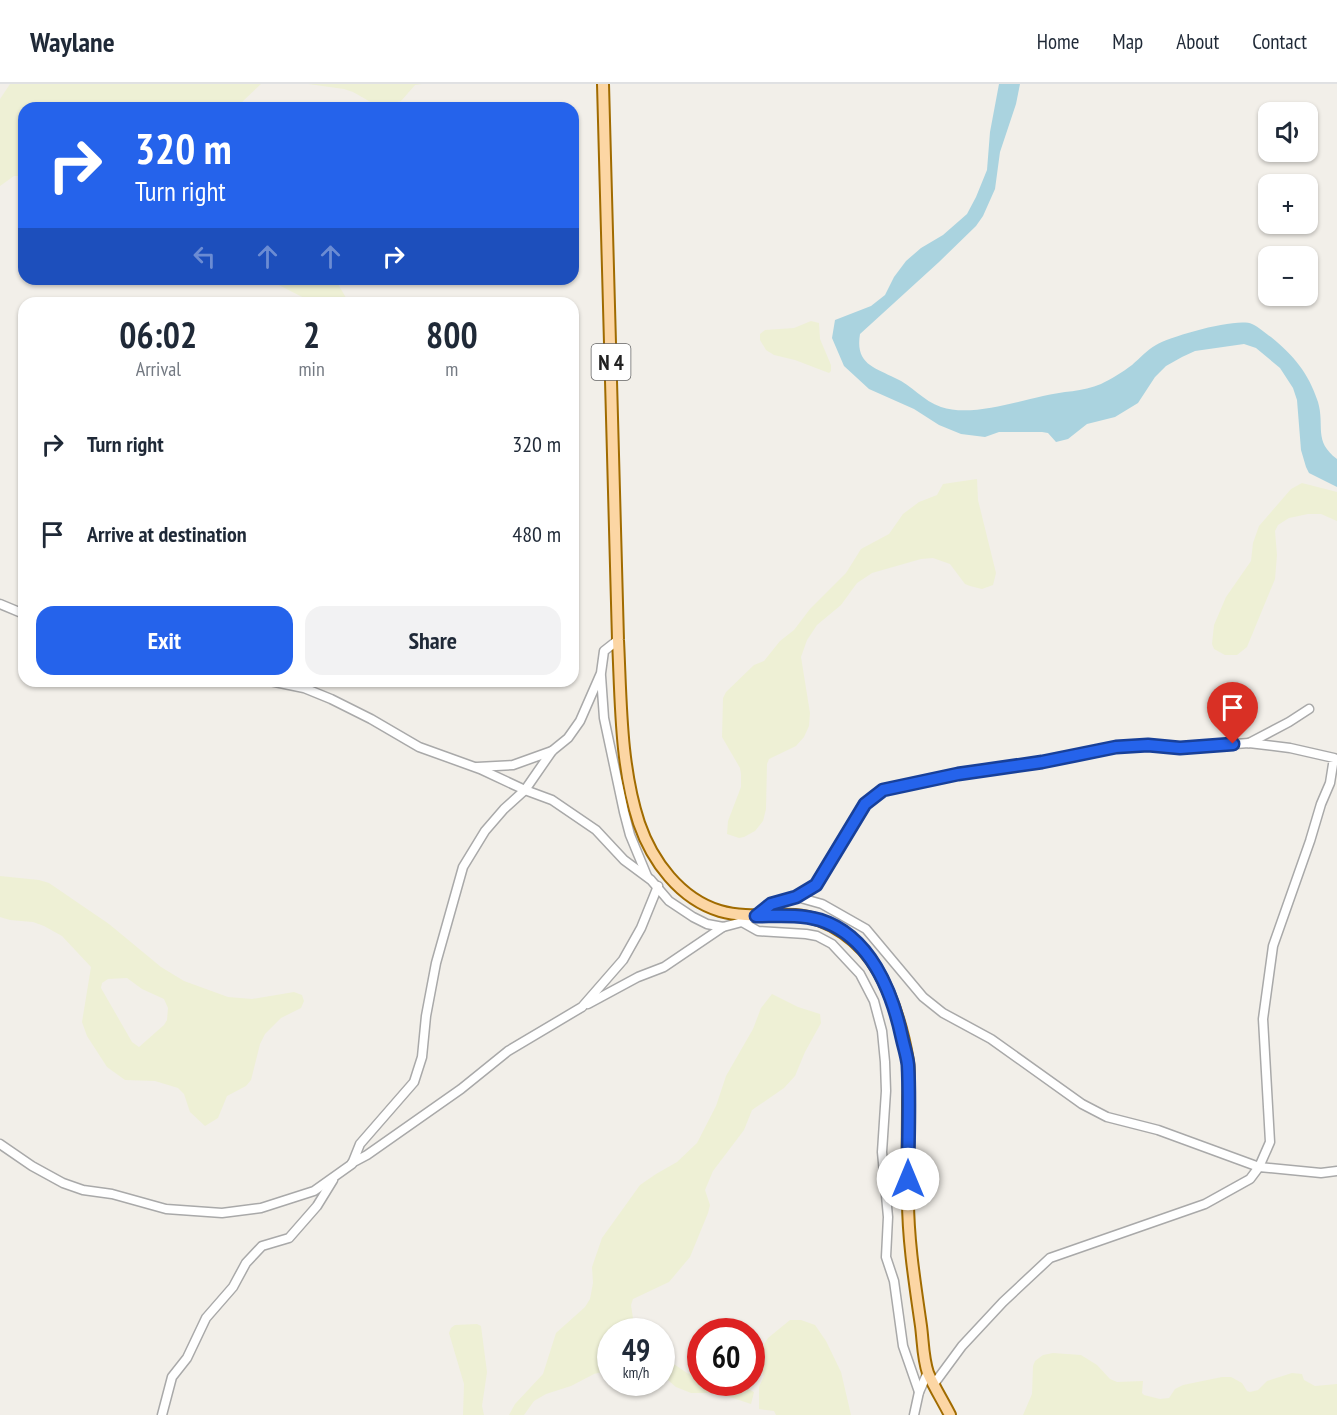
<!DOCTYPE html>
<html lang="en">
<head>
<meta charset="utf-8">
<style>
  body { margin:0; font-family:"PT Sans Narrow",sans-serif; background:#f2f2f3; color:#1f2937; height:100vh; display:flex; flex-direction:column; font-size:22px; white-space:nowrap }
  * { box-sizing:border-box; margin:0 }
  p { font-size:20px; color:#747a83 }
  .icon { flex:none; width:33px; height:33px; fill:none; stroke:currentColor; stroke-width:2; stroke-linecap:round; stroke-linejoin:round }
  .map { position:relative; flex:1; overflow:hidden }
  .details { position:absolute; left:18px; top:213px; width:561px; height:390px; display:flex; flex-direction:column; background:#fff; border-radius:18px; box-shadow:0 2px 4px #0004 }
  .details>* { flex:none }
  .banner { position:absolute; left:18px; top:18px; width:561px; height:183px; border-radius:18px; box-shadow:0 2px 4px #0004; background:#2563eb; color:#fff; overflow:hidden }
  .controls { position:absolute; left:1258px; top:18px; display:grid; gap:12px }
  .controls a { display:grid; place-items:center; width:60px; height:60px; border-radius:12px; background:#fff; box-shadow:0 2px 4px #0004; font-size:30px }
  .speed { position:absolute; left:597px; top:1234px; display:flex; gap:12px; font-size:30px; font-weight:700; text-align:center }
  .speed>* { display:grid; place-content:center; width:78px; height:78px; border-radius:50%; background:#fff; box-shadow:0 2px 4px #0004; line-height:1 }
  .speed small { font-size:15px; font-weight:400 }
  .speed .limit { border:9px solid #d22; background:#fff; color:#111 }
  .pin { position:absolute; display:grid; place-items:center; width:51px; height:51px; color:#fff; margin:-62px -26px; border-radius:50% 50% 50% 0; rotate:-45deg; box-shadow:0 0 6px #0007 }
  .pin .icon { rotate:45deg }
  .me { position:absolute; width:66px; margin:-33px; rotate:0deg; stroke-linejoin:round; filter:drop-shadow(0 0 4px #0008) }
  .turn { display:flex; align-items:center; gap:21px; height:126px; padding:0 18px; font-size:27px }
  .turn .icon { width:78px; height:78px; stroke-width:2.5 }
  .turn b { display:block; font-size:42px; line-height:51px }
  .lanes { display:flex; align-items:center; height:57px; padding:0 18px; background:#0003; justify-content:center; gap:30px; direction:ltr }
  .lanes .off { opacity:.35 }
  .eta { display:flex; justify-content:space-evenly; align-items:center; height:102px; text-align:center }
  .eta b { font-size:36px; font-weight:800; line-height:42px }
  .primary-button { display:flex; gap:12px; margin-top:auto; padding:12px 18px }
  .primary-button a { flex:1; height:69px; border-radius:18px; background:#2563eb; color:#fff; font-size:24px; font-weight:800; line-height:69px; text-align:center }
  .primary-button a+a { background:#f2f2f3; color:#1f2937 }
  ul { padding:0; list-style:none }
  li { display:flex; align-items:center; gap:18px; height:90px; padding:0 18px }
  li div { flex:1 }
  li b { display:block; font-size:22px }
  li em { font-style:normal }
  header { display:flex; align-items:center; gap:36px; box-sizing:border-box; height:84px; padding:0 30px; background:#fff; border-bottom:2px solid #e0e1e3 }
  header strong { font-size:28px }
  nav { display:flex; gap:33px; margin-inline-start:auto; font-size:21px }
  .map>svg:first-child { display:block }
  .farmland { fill:#eef0d5; fill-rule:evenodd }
  .water { fill:#aad3df }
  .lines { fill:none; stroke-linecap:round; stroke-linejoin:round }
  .minor-casing { stroke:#a9a9a9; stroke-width:11 }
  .major-casing { stroke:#a06b00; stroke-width:14 }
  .minor { stroke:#fff; stroke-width:8 }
  .major { stroke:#fcd6a4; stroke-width:10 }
  .route-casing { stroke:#184099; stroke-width:15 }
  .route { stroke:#2563eb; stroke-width:10 }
  .labels { text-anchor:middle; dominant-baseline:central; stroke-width:4.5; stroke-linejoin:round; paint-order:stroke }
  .shield { fill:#fff; stroke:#646464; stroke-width:1.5 }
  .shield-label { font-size:21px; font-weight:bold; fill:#222 }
</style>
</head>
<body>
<header>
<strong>Waylane</strong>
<nav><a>Home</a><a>Map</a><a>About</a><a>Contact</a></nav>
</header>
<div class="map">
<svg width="1337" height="1331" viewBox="0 0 1337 1331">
  <rect width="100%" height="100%" fill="#f2efe9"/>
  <g class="farmland">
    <polygon points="10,0 261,0 243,17 240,24 24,24 24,95 18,92 14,92 0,102 0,15"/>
    <polygon points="308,0 422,0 415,1 401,17 382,22 376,21 353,8 344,5"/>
    <polygon points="267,195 335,195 349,219 314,219"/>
    <polygon points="811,237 819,239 820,255 831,281 831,287 829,289 795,276 774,271 766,266 760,256 760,250 765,246 794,244"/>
    <polygon points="977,395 978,416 996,489 993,501 982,505 970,502 965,500 950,480 933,474 921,475 872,489 857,499 841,521 817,541 807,556 801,573 810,629 809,642 804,653 796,662 769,675 767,680 766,725 763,737 755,747 744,753 739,754 727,750 728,737 741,703 741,690 740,684 722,653 723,614 726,608 754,581 764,577 780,557 794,546 810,525 846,489 861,465 889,450 903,430 919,418 937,411 943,400"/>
    <polygon points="1302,399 1337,408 1337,437 1321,430 1308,430 1289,434 1278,441 1275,447 1277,471 1275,495 1247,563 1237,571 1225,571 1214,565 1212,560 1214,541 1226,513 1251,477 1253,459 1259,442 1291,405"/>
    <path d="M0,792L39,796L49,799L109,840L161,883L184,897L228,913L252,915L294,908L302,911L304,917L301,924L281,934L265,950L260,960L251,996L246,1002L227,1012L218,1034L205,1042L190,1028L184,1010L178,1004L155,997L125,996L107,983L87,952L82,938L91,883L62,852L44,842L33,838L10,836L0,833ZM127,894L142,905L164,915L168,924L167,936L164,941L139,963L132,958L101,904L102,899L108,895Z"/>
    <polygon points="772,910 798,923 820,930 821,939 805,968 795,992 784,1004 752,1026 744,1046 713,1087 705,1106 710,1121 708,1129 690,1173 669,1198 633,1215 631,1221 635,1248 610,1248 610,1286 594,1290 571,1302 546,1310 534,1317 524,1331 509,1331 515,1320 543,1290 556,1249 585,1223 590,1215 593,1199 592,1183 602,1154 640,1101 656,1090 677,1078 697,1059 716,1022 726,992 753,945 761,924"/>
    <polygon points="790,1236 801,1236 815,1241 826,1257 841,1288 851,1331 776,1331 774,1327 759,1325 759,1303 764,1292 760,1285 763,1262 768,1254"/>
    <polygon points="477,1240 481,1242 487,1288 482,1322 484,1331 463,1331 464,1300 449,1249 451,1244 455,1241"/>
    <polygon points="1053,1269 1081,1271 1097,1281 1110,1295 1117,1298 1143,1297 1142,1309 1144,1311 1160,1315 1169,1314 1175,1305 1183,1301 1222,1293 1231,1293 1242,1299 1247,1307 1250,1308 1258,1306 1267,1297 1292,1289 1302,1290 1304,1296 1315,1302 1337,1300 1337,1331 1023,1331 1032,1310 1033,1282 1035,1277 1043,1271"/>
    <polygon points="662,1272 687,1289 700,1294 700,1299 722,1299 744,1303 754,1308 751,1320 718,1309 691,1309 676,1303 662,1291"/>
  </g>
  <path class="water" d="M999,0H1020L1016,20L1000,68L995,105L983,132L976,142L939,178L860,250C855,280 874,283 895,294C912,301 923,317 941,323C970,333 1015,318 1043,312C1062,307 1083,308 1101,300C1111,295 1123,288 1132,281C1140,274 1147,266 1156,261C1171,252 1238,233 1252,240C1259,243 1265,249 1271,253C1294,272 1308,288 1318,318C1325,342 1313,357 1337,375V403L1309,389L1306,383L1301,366L1297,316L1293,304L1280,284L1256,264L1244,260L1195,267L1182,273L1166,282L1155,293L1138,319L1115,333L1087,340L1068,355L1056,358L1048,349L1042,348H999L985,353L961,350L939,341L914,325L869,305L844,282L832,254L835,236L871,222L885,211L894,193L906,177L921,164L943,151L967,130L976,113L987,86L990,48Z"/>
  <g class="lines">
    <defs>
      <g id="minor">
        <polyline points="0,520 24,530"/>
        <polyline points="601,592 604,634 624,728 630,751 647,792"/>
        <polyline points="270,597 304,604 331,615 371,635 419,663 480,685 525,706 552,716 596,746 624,776 651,796 669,817 693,833 707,840 723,843 742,838 756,832 771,820 797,813 817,801 865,720 883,706 958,690 1042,677 1116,663 1148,661 1180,664 1249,659 1290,664 1334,674 1330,699 1321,720 1310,757 1273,862 1263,935 1270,1058 1259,1083 1158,1046 1107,1033 1082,1020 991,955 943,929 923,913 866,845 822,820 797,813"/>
        <polyline points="1249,659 1289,638 1309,625"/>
        <polyline points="477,683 513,681 552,667"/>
        <polyline points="742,838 758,847 806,850 817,852 832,860 860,890 874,917 882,947 885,978 886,1007 882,1068 888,1133 886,1173 894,1197 903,1262 919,1308"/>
        <polyline points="588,920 638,893 664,883 723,843"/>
        <polyline points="0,1060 32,1082 63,1099 83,1106 112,1110 166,1125 222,1129 261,1124 314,1107 352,1080 360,1060 414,998 422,973 426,932 436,879 463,783 485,747 504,725 525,706 552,667 568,654 580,637 601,589 604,567 618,556"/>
        <polyline points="352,1079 367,1071 461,1005 508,967 582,923 623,876 641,844 658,802"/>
        <polyline points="934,1300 962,1262 1003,1218 1050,1174 1205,1120 1250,1095 1259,1083 1321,1089 1337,1087"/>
        <polyline points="162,1331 172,1293 187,1274 206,1234 233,1203 246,1179 262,1162 289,1154 317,1122 333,1096"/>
        <polyline points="914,1331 919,1308 928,1288"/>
      </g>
      <path id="major" d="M603,0L618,556C621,616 620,681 639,739C652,777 680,815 720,827C744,834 770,830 795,831C830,834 861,857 878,887C893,914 903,947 908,977C910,991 908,1006 908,1020C908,1051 907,1083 908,1115C908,1157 915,1200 921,1242C923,1257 923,1275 928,1289C934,1303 943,1317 950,1331"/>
    </defs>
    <use href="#minor" class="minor-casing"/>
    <use href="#major" class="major-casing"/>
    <use href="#minor" class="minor"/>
    <use href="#major" class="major"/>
  </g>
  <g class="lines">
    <defs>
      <path id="route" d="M908,1095C908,1057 910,1018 908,981C907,972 904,963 902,954C892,907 870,852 820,836C799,830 777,832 756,832L771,820L796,813L816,801L865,720L883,706L958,690L1042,678L1116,663L1148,661L1180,664L1233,660"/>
    </defs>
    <use href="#route" class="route-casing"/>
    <use href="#route" class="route"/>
  </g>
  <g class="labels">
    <rect class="shield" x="591.5" y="260" width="39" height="36" rx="4.5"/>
    <g class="shield-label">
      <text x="611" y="278">N 4</text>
    </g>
  </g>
</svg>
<div class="controls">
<a><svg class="icon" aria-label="sound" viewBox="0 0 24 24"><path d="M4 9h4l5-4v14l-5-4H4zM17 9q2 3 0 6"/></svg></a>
<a>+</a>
<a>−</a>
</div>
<div class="speed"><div>49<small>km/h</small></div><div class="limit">60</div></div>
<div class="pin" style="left:1233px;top:660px;background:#d93025"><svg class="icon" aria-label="arrive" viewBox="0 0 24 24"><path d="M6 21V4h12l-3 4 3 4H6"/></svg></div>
<svg class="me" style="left:908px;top:1095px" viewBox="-20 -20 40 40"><circle r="19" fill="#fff"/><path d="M0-13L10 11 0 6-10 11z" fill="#2563eb"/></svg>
<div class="banner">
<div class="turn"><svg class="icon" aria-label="right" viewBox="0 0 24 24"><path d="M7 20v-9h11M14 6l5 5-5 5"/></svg><div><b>320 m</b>Turn right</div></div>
<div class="lanes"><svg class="icon off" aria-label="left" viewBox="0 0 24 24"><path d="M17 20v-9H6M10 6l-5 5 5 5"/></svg><svg class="icon off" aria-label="ahead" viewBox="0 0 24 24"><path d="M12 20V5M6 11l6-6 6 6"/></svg><svg class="icon off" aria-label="ahead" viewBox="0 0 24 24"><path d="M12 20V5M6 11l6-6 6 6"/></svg><svg class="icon" aria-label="right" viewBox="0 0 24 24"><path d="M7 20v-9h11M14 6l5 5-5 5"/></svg></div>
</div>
<section class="details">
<div class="eta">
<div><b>06:02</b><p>Arrival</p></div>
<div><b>2</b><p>min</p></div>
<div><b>800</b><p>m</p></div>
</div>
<ul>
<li><svg class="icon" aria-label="right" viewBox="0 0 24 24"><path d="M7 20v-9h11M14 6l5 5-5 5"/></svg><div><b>Turn right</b></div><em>320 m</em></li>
<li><svg class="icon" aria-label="arrive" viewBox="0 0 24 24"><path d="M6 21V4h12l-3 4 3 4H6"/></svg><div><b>Arrive at destination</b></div><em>480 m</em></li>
</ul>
<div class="primary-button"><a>Exit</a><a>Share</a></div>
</section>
</div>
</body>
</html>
